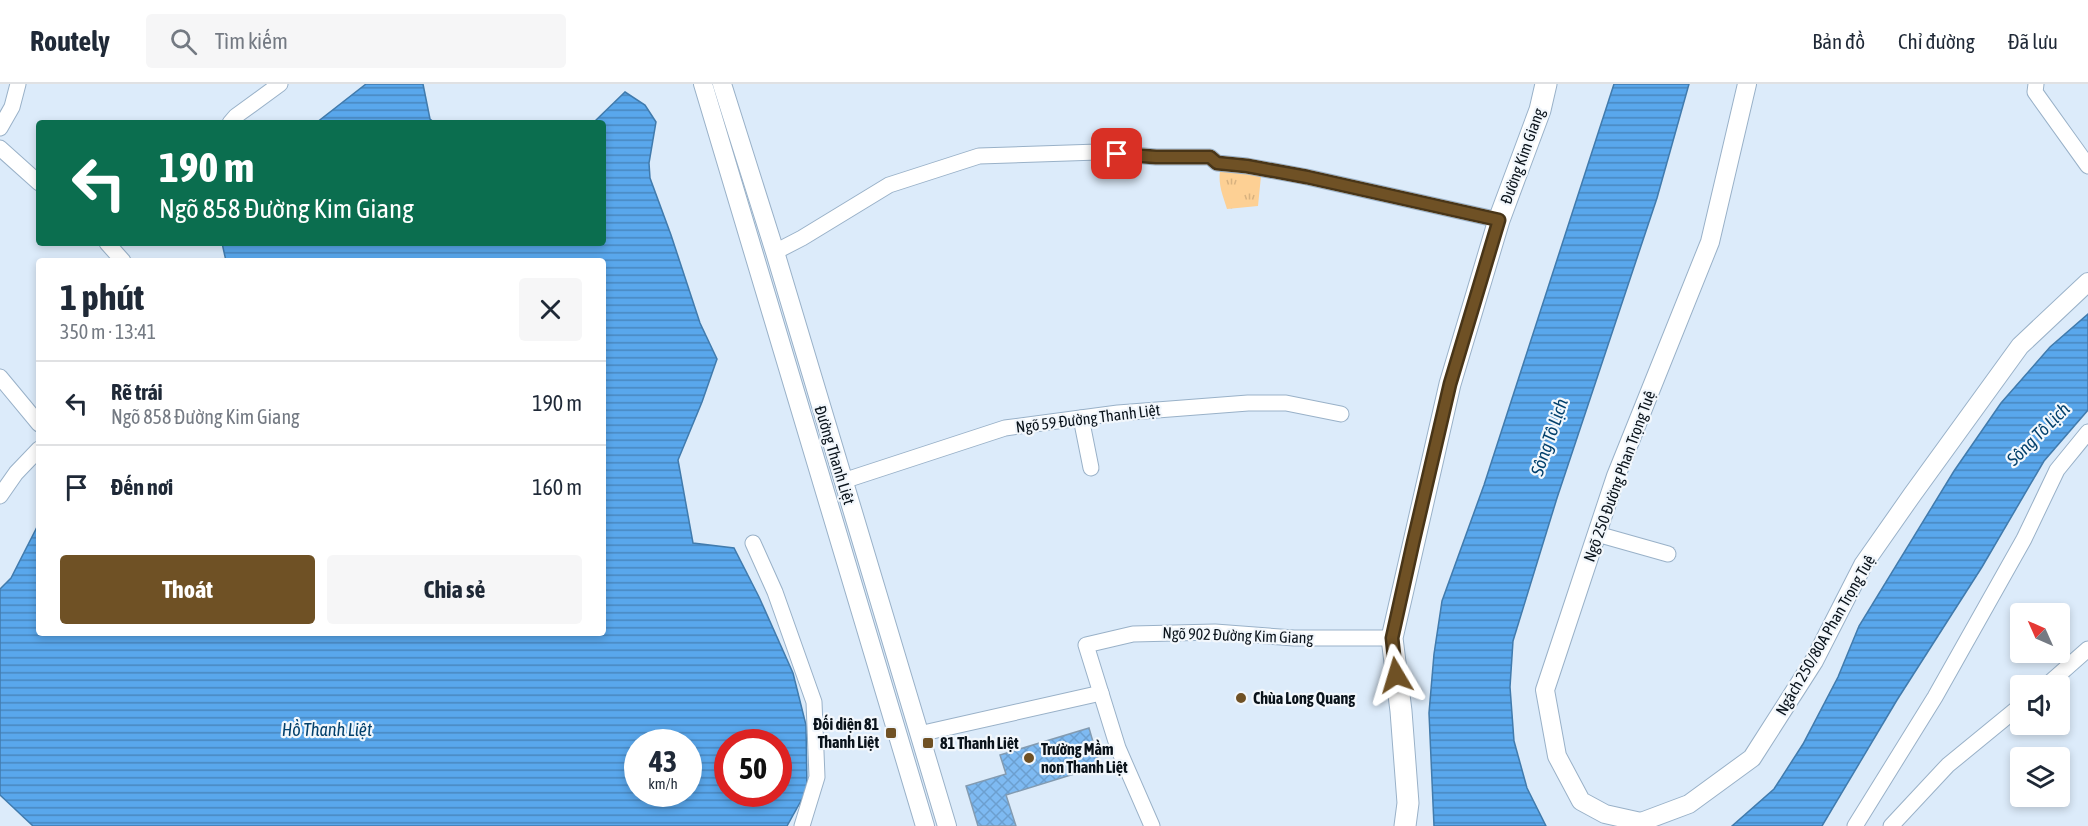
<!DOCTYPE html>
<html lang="vi">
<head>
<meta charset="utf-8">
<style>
  body { margin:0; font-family:"Asap Condensed",sans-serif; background:#f6f6f7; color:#1f2937; height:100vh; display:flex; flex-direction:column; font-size:22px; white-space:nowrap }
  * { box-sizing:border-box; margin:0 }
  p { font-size:20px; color:#747a83 }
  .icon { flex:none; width:33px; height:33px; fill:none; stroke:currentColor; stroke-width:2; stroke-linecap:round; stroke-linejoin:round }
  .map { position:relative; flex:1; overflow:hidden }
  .panel { position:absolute; left:36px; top:174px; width:570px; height:378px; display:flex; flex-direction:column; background:#fff; border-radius:6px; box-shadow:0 3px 9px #0003 }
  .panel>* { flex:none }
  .guide { position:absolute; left:36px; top:36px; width:570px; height:126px; border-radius:6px; box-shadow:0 3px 9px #0003; background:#0b6e4f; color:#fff; overflow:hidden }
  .needle { width:39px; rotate:315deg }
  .buttons { position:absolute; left:2010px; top:519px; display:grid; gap:12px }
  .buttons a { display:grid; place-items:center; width:60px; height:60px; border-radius:6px; background:#fff; box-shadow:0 3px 9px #0003; font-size:30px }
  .speed { position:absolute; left:624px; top:645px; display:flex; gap:12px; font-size:30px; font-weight:700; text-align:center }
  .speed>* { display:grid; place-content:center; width:78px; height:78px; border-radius:50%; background:#fff; box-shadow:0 3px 9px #0003; line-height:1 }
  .speed small { font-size:15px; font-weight:400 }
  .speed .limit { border:9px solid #d22; background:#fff; color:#111 }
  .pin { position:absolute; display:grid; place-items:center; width:51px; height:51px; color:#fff; margin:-26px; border-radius:12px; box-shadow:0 3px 9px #0006 }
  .me { position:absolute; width:66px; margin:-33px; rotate:353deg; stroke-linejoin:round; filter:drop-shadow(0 0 4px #0008) }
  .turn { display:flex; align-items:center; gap:21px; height:126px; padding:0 24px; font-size:27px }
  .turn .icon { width:78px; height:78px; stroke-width:2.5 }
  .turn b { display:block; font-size:42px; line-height:51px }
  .round { display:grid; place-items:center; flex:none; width:63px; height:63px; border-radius:6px; background:#f6f6f7 }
  .overview { display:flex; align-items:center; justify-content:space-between; height:102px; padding:0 24px }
  h1 { font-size:36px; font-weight:700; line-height:45px }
  .action { display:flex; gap:12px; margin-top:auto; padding:12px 24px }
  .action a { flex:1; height:69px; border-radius:6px; background:#6f5125; color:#fff; font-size:24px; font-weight:700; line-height:69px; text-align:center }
  .action a+a { background:#f6f6f7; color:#1f2937 }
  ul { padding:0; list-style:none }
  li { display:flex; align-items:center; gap:18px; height:84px; padding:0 24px; border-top:2px solid #e0e1e3 }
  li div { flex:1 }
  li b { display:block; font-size:22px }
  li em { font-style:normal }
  header { display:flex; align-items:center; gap:36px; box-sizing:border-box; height:84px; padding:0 30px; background:#fff; border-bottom:2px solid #e0e1e3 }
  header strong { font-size:28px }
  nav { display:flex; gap:33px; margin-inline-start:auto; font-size:21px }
  .search { width:420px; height:54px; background:#f6f6f7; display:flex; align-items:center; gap:15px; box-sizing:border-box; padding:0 21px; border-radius:6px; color:#747a83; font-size:22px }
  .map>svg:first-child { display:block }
  .grass { fill:url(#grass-tufts) }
  .water { fill:url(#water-rules); stroke:#417bad; stroke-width:1.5; fill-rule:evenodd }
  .building { fill:url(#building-cross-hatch); stroke:#839bb1; stroke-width:1.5 }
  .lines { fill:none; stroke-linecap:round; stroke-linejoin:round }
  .minor-casing { stroke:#99b1c8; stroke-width:17 }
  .tertiary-casing { stroke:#99b1c8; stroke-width:20 }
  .secondary-casing { stroke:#99b1c8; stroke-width:23 }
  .minor { stroke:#fff; stroke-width:15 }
  .tertiary { stroke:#fff; stroke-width:18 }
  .secondary { stroke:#fff; stroke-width:21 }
  .route-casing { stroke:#483518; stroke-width:15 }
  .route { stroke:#6f5125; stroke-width:10 }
  .poi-dot { fill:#6f5125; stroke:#f2f7fc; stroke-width:2 }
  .labels { text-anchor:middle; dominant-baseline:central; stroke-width:4.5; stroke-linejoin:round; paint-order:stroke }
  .street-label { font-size:16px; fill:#0a131b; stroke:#f2f7fc }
  .poi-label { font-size:16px; font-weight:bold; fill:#0a131b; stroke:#f2f7fc; text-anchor:start }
  .water-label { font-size:18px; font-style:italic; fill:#02406c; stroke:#f2f7fc }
</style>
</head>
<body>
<header>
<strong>Routely</strong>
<div class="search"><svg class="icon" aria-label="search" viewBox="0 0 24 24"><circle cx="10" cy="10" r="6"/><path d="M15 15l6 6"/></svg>Tìm kiếm</div>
<nav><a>Bản đồ</a><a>Chỉ đường</a><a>Đã lưu</a></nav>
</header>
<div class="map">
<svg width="2088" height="742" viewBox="0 0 2088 742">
  <defs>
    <pattern id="grass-tufts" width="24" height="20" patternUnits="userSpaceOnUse" patternTransform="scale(1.5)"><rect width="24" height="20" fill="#fdd094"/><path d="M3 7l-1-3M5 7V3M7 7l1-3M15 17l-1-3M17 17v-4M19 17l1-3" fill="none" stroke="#d8b27f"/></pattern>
    <pattern id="water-rules" width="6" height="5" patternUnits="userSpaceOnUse" patternTransform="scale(1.5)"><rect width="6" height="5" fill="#59a7ec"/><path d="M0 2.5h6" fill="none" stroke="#4887be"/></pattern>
    <pattern id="building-cross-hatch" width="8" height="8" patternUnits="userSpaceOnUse" patternTransform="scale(1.5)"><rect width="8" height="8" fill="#7ebaf2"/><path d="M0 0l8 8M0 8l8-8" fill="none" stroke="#6c9fcf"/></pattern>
  </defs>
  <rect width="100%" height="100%" fill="#dcebfa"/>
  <path class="grass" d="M1225,86L1261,92L1258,122L1227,125C1223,112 1218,101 1220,87Z"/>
  <g class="water">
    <polygon points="366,0 423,0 430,35 435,39 316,39"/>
    <polygon points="1614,0 1689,0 1657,114 1557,414 1513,557 1510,603 1514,657 1527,704 1546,742 1434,742 1429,629 1434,570 1442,517 1484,401"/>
    <path d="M625,8L645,21L656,38L649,79L650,94L671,151L700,239L717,275L702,318L678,376L693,459L734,464L759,513L793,589L806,641L807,706L787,742H33L0,711V505L11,494L39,439V549H603V177H226L222,159H603V39H593ZM638,658H688V710H638ZM728,658H778V710H728Z"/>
    <polygon points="2088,230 2088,326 2044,377 1982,483 1897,616 1822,742 1732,742 1774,705 1803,660 1838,593 1859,542 1954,387 2001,319 2050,263"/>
  </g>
  <polygon class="building" points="1089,644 1100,682 1006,711 1016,742 978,742 966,702 1006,690 1000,671"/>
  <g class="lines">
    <defs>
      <g id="minor">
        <polyline points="2036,0 2035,8 2088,82"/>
        <polyline points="230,39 236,32 280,0"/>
        <polyline points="0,44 12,23 18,0"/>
        <polyline points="0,64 39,99"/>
        <polyline points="107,159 123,177"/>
        <polyline points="775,168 802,154 889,101 979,72 1098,68 1156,73 1210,73 1217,79 1247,82 1307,93 1499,136"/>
        <polyline points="0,293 39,340"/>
        <polyline points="1081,334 1091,384"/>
        <polyline points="843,397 1005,344 1118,329 1248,319 1286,319 1341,330"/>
        <polyline points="0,412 16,389 39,365"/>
        <polyline points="1597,450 1668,470"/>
        <polyline points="753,459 775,508 814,618 817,693 802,742"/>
        <polyline points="2046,602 2088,565"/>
        <polyline points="919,650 1101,609"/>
        <polyline points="1152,742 1118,664 1086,561 1133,550 1215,548 1294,554 1392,554"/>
        <polyline points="1855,742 1935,613 2024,455 2057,386 2088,348"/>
        <polyline points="1891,742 1948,681 2020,622"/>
      </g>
      <g id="tertiary">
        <polyline points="703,0 925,742"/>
        <polyline points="722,0 775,168 947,742"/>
        <polyline points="1641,738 1605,730 1581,717 1557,672 1545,606 1616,392 1710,158 1747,0"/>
        <polyline points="1641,738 1689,720 1752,674 1814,577 1863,481 1912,411 2020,262 2088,198"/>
      </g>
      <polyline id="secondary" points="1405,742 1408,719 1401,627 1392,554 1450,300 1499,136 1540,26 1546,0"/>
    </defs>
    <use href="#minor" class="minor-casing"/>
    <use href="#tertiary" class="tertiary-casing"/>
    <use href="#secondary" class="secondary-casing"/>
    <use href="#minor" class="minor"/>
    <use href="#tertiary" class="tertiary"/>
    <use href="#secondary" class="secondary"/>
  </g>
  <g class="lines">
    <defs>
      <polyline id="route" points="1117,70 1156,73 1210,73 1217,79 1247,82 1307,93 1499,136 1450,300 1413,459 1392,554 1396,591"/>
    </defs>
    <use href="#route" class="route-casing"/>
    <use href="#route" class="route"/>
  </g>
  <g class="poi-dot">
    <circle cx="1241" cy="614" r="6"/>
    <rect x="885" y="643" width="12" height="12" rx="3"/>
    <rect x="922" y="653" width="12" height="12" rx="3"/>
    <circle cx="1029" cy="674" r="6"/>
  </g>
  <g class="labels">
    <g class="street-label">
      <text transform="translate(1522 72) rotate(-70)">Đường Kim Giang</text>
      <text transform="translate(1088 334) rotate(-7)">Ngõ 59 Đường Thanh Liệt</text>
      <text transform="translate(835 371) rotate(73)">Đường Thanh Liệt</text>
      <text transform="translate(1619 392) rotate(-70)">Ngõ 250 Đường Phan Trọng Tuệ</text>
      <text transform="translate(1238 551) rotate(2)">Ngõ 902 Đường Kim Giang</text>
      <text transform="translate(1825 551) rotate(-60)">Ngách 250/80A Phan Trọng Tuệ</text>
    </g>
    <g class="poi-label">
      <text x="1253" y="614">Chùa Long Quang</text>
      <text x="879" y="640" text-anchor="end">Đối diện 81<tspan x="879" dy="18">Thanh Liệt</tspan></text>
      <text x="940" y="659">81 Thanh Liệt</text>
      <text x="1041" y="665">Trường Mầm<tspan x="1041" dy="18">non Thanh Liệt</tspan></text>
    </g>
    <g class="water-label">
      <text transform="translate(2038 350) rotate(-45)">Sông Tô Lịch</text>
      <text transform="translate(1549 353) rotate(-71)">Sông Tô Lịch</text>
      <text x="327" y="645">Hồ Thanh Liệt</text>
    </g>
  </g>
</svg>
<div class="buttons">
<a><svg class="needle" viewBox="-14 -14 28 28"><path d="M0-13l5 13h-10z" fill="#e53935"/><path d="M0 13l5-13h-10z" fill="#747a83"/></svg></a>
<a><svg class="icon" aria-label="sound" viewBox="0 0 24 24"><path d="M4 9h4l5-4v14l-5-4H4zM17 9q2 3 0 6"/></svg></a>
<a><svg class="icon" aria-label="layers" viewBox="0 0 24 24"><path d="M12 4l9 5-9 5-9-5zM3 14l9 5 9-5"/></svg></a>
</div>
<div class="speed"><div>43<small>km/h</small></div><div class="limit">50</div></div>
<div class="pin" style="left:1117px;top:70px;background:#d93025"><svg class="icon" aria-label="arrive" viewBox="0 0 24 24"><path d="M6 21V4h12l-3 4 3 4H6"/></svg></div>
<svg class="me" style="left:1396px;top:591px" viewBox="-20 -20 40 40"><path d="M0-17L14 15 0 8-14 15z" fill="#6f5125" stroke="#fff" stroke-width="4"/></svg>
<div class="guide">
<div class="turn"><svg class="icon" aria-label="left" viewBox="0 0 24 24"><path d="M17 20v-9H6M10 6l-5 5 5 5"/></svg><div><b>190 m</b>Ngõ 858 Đường Kim Giang</div></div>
</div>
<section class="panel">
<div class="overview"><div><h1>1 phút</h1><p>350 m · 13:41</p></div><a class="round"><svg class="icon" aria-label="close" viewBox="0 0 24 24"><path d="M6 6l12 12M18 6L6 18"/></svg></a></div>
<ul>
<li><svg class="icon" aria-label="left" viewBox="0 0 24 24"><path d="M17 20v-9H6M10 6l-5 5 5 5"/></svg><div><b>Rẽ trái</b><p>Ngõ 858 Đường Kim Giang</p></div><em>190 m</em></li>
<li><svg class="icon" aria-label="arrive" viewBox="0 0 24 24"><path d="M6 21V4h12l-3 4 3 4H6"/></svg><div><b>Đến nơi</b></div><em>160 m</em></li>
</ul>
<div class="action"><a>Thoát</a><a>Chia sẻ</a></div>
</section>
</div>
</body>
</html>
